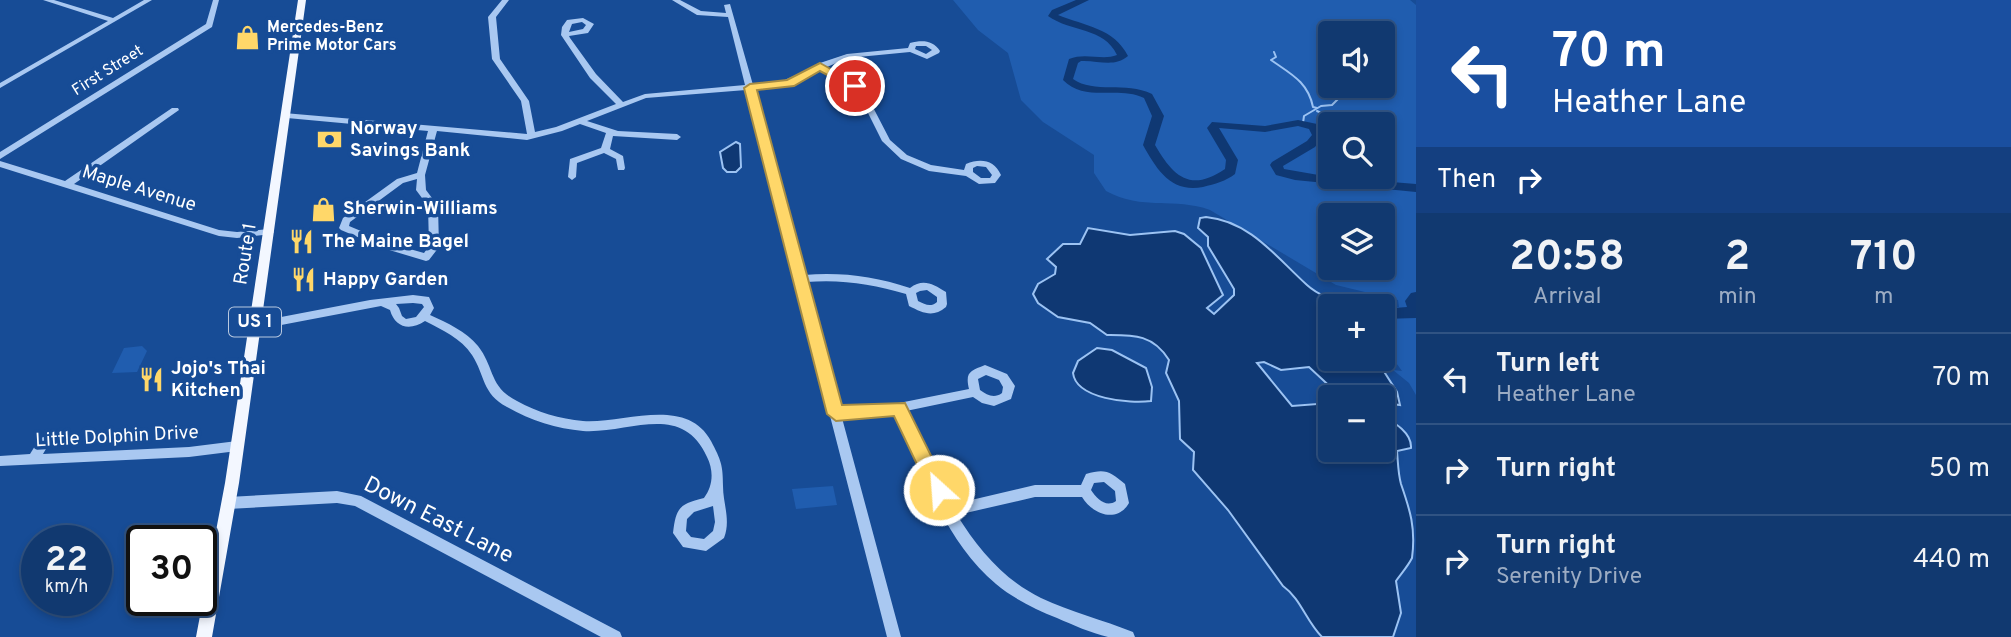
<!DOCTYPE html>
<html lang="en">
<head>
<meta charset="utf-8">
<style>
  body { margin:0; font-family:Overpass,sans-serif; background:#1a4075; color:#f1f3f6; height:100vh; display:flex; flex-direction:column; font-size:26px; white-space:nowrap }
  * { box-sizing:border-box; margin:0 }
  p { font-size:23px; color:#9cacc3 }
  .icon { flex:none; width:38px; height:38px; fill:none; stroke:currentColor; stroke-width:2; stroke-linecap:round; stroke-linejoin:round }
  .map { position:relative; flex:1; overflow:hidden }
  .sheet { display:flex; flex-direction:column; background:#113970; width:595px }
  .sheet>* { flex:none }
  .guide { background:#1a4fa0; color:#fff; overflow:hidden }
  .tools { position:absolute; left:1318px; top:21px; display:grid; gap:14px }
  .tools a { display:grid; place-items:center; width:77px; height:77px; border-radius:7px; background:#113970; box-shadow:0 4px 10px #0003,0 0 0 2px #305383; font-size:35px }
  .speed { position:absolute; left:21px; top:525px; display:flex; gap:14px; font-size:35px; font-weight:700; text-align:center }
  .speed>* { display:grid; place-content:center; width:91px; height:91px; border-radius:50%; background:#113970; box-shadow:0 4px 10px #0003,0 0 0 2px #305383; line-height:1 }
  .speed small { font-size:18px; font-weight:400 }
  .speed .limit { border:4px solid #111; border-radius:10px; background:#fff; color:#111 }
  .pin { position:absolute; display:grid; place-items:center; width:60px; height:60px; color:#fff; margin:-30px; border:4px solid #fff; border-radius:50%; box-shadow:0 2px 7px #0007 }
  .me { position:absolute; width:77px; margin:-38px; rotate:334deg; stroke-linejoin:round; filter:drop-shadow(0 0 5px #0008) }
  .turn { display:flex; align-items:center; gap:24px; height:147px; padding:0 21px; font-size:32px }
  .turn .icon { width:91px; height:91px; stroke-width:2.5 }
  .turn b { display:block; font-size:49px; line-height:60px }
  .then { display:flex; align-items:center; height:66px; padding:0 21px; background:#0003; gap:14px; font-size:26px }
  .eta { display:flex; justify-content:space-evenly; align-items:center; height:119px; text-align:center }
  .eta b { font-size:42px; font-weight:700; line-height:49px }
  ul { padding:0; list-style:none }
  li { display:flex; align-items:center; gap:21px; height:91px; padding:0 21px; border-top:2px solid #305383 }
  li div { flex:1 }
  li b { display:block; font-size:26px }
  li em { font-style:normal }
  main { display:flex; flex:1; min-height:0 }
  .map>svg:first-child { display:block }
  .green { fill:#205daf; fill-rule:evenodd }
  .water { fill:#0f3873; stroke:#9cc3f3; stroke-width:2 }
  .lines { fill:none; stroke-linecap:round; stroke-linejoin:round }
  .stream { stroke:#9cc3f3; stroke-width:2 }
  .river { fill:#0f3873; fill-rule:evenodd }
  .minor { fill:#a9c8f1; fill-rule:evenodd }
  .major { fill:#f3f7ff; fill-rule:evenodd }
  .route { fill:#ffd769; stroke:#a68c44; stroke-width:2 }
  .labels { text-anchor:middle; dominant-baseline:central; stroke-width:7; stroke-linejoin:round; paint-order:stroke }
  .far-poi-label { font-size:16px; font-weight:bold; fill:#fff; stroke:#174c96; text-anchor:start }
  .far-street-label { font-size:16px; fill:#fff; stroke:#174c96 }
  .shield { fill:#174c96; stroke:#b9c9e0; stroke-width:2 }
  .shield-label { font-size:18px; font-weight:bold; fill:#fff }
  .poi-label { font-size:19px; font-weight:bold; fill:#fff; stroke:#174c96; text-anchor:start }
  .street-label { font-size:19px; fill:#fff; stroke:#174c96 }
  .near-street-label { font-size:23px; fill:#fff; stroke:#174c96 }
</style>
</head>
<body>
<main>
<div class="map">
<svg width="1416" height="637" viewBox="0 0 1416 637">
  <rect width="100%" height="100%" fill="#174c96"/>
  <g class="green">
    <path d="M953,0H1410L1416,5V395L1409,383L1393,370L1402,371L1383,345V307H1399L1398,300L1336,285L1210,210C1175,197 1142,211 1106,191L1094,173V155L1043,122L1021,100L1008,53L978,30ZM1382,33V86H1330V33ZM1330,124H1382V177H1330ZM1330,215H1382V268H1330Z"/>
    <polygon points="142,346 147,351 137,372 112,373 124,348"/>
    <polygon points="833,486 837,505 796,509 792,489"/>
  </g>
  <g class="water">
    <polygon points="736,142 740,144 741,167 736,172 727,172 723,168 720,152"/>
    <path d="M1206,217C1250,221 1277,258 1307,285C1319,296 1336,301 1351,306H1330V359H1376L1397,392L1400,405L1383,403L1382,397L1337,393L1309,367L1281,370L1264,362L1257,363L1292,406L1330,403V450H1382L1383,416C1395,423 1412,433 1411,448L1397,451C1398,462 1398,473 1401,484C1410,510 1416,528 1412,558C1408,566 1401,574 1396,581L1401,613L1393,637H1322C1306,621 1301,599 1283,586L1228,510L1193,470L1194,452L1180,439L1179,401L1166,373L1169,360C1153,334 1133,335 1107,335L1090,323L1058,317L1038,303L1033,294L1038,284L1055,274L1056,267L1047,259L1063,244H1080L1088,228L1130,235L1175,231L1184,234L1201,248L1223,295L1207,308L1214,314L1234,295V289L1208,246V237L1198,228L1200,218Z"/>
    <path d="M1097,348L1112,350L1146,368L1152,387L1151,401C1130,404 1076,399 1073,373L1078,361Z"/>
  </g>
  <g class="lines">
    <g class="stream">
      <path d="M1274,52L1276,57L1271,60C1291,74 1308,82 1313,107L1317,108"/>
      <polyline points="1317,111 1344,124"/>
      <polyline points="1303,123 1304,116 1321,106 1332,105 1341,96 1349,95 1352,89"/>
      <polyline points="1382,145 1396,153"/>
    </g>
    <g class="river">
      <path d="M1076,0H1089L1058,15C1085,26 1114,28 1128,56C1114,68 1098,60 1081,61L1078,63L1073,79C1094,94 1125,81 1152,94L1164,116L1155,145C1173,176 1190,193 1225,169L1226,160L1207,128L1212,122L1265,126L1298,120L1317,124L1324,135L1315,147L1283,166L1284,169L1330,177L1416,184V192L1295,180L1276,175L1270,165L1272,162L1307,141L1312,135L1309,129L1298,126L1265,132L1219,128L1238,160L1235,174C1226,181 1215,184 1203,187C1171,193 1157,170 1143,145L1152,116L1144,98C1118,85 1085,103 1063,80L1069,59C1086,52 1102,61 1117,55C1104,27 1070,32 1048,16L1052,10Z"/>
      <polygon points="1416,292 1416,318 1382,319 1382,309 1407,307 1405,301 1411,293"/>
    </g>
    <g class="minor">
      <polygon points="43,0 54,0 113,18 144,0 152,0 0,88 0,83 108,21"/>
      <polygon points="213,0 219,0 212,27 0,159 0,152 206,24"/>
      <path d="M502,0H509L496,17L500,59L529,101L535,132L556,127L616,104L590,78L561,35L562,27L567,20L583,18L594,24L588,33L569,36L570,38L596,74L623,102L645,94L745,85L728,17L697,15L672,0H680L701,11L726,13L724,5L730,4L753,85L778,83L816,66L817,64L847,54L908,48L910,43C922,40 933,40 940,51L939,53L927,59L910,52L848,58L827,67L863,88L890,140L907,155L931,165L964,170L966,164C981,158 994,160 1001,175L995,183L979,184L966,176L929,171L901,159L882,141L857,91L821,70L782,87L754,89L804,275C841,272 874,276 910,288C923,278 933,284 946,292L947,304L946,307C933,318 923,313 909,306L906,294C873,284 841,279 806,282L840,409L899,403L969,389C965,372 970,371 985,365L1007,374L1015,386L1011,399L994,406L982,403L973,397L906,411L950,505L1035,485H1081L1086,474C1106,468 1110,472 1125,484L1129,503C1117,524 1092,514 1082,497H1035L957,515C978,549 1004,580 1041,598C1071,612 1103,620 1133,632L1135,637C1126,637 1116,637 1108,637C1091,633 1073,625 1057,618C1035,609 1014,599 996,584C945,541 922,472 896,413L842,418L901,637H887L746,90L646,98L587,121L618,131L677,134L681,137L677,140L613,136L610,149L623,156L625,168L624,170H618L616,159L604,153L577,163L576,177L572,180L568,177L570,159L601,148L606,133L580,124L562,131L527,140L437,131L425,175L426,190L438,206L439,247L429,260L426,261L386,249L341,230L339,228L343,218L397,179L417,173L428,131L287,118L283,115L284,113L527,134L521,101L492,59L488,17ZM582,22L586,25L583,29L569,32L572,24ZM916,46H926L932,50L926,54L915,49ZM977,166L986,167L992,175L990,178H981L973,172V168ZM417,179L416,190L428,206L429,246L424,253L392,244L349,226L350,222L403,183ZM927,290L937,297V302C930,308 925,304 918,301L916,293L920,291ZM986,375L999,380L1003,387L1002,393C994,399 987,395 980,390L978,379ZM1104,482L1115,491L1116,501C1106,508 1097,499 1091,490L1094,483Z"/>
      <polygon points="172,108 178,108 179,110 74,184 219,230 237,232 269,229 272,230 274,232 272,234 237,238 219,236 0,167 0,161 65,181"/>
      <path d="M413,295L429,297L434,308L430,315C447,323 466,331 478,346C495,368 489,387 517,401C537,412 560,419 583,421C623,424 686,395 711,441C721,460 723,465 723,486C723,504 731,520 724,538L706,551L683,547L673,533C676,508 679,504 704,498C713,486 714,471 707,457C682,401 629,434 583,431C557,429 529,420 507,407C482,394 485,375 472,355C461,338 442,330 425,321C410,331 395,328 390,310L381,306L255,330L251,329L250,326L251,323L255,322L370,300ZM413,303L422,304L424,307L416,317L406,319L402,316L399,308L396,304ZM713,506L715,522L713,531L704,539L691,537L686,531L687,519L694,512Z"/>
      <polygon points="44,437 48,438 50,442 43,454 189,447 237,441 241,442 243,446 241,450 237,451 189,457 0,466 0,456 30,454 40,438"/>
      <polygon points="337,491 361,496 620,632 622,637 601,637 355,506 337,503 228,509 224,507 222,503 224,499 228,497"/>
    </g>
    <polygon class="major" points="298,0 306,0 239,483 212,637 196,637 225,483"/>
  </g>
  <polygon class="route" points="820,63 861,86 851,88 820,71 794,86 757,90 842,405 905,403 948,490 945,496 939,499 932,496 894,416 836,421 827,414 744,88 750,84 787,80"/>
  <defs>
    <symbol id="shop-bare" viewBox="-9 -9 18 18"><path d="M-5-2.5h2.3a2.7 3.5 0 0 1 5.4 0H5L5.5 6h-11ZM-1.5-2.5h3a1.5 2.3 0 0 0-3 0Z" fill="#ffd769" stroke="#174c96" stroke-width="2.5" paint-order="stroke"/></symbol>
    <symbol id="bank-bare" viewBox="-9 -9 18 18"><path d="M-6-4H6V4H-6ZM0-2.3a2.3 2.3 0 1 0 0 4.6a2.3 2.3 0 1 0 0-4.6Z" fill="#ffd769" stroke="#174c96" stroke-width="2.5" paint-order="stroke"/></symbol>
    <symbol id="restaurant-bare" viewBox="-9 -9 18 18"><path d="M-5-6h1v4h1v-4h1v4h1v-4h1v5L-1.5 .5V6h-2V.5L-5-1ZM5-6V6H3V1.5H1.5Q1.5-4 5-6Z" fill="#ffd769" stroke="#174c96" stroke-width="2.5" paint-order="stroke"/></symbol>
  </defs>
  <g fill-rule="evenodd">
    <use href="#shop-bare" x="230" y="20" width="35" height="35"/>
    <use href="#bank-bare" x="312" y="122" width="35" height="35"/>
    <use href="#shop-bare" x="306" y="192" width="35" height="35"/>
    <use href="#restaurant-bare" x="284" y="224" width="35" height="35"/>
    <use href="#restaurant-bare" x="286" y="262" width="35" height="35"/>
    <use href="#restaurant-bare" x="134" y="362" width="35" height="35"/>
  </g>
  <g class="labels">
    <g class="far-poi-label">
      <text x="267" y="28">Mercedes-Benz<tspan x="267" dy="18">Prime Motor Cars</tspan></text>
    </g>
    <g class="far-street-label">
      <text transform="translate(108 71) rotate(-32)">First Street</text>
    </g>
    <rect class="shield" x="229" y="307.5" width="52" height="29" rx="5"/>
    <g class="shield-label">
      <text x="255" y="322">US 1</text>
    </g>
    <g class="poi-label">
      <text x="350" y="129">Norway<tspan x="350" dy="22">Savings Bank</tspan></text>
      <text x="343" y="209">Sherwin-Williams</text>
      <text x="322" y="242">The Maine Bagel</text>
      <text x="323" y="280">Happy Garden</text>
      <text x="171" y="369">Jojo's Thai<tspan x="171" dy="22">Kitchen</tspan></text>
    </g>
    <g class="street-label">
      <text transform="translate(139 189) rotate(17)">Maple Avenue</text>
      <text transform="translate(246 254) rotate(-81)">Route 1</text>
      <text transform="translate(117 437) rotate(-3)">Little Dolphin Drive</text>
    </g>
    <g class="near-street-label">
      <text transform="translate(438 521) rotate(27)">Down East Lane</text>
    </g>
  </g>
</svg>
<div class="tools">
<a><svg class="icon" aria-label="sound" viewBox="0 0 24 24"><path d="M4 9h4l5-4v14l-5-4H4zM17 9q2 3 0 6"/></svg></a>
<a><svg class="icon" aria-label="search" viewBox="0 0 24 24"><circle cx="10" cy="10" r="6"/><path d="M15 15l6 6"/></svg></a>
<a><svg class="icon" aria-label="layers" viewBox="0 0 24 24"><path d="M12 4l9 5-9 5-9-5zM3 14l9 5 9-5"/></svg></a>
<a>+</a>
<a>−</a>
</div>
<div class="speed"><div>22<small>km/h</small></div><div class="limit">30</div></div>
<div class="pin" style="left:855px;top:86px;background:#d93025"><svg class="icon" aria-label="arrive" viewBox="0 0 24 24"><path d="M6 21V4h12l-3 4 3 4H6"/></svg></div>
<svg class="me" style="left:939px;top:490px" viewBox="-20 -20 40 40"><circle r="17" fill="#ffd769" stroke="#fff" stroke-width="3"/><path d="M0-11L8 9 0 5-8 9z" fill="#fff"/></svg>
</div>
<section class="sheet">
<div class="guide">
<div class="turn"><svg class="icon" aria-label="left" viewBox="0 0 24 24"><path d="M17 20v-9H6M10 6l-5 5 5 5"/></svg><div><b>70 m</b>Heather Lane</div></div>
<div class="then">Then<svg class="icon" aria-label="right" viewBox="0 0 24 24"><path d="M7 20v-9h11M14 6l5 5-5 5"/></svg></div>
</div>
<div class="eta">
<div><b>20:58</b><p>Arrival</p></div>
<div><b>2</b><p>min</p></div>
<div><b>710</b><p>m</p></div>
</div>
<ul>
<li><svg class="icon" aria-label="left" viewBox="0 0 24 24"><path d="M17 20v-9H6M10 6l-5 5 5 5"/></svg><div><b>Turn left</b><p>Heather Lane</p></div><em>70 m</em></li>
<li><svg class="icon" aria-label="right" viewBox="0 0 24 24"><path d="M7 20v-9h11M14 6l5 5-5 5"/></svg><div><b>Turn right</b></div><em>50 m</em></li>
<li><svg class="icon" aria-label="right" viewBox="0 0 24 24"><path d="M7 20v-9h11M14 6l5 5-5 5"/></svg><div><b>Turn right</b><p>Serenity Drive</p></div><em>440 m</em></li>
</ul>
</section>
</main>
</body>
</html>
